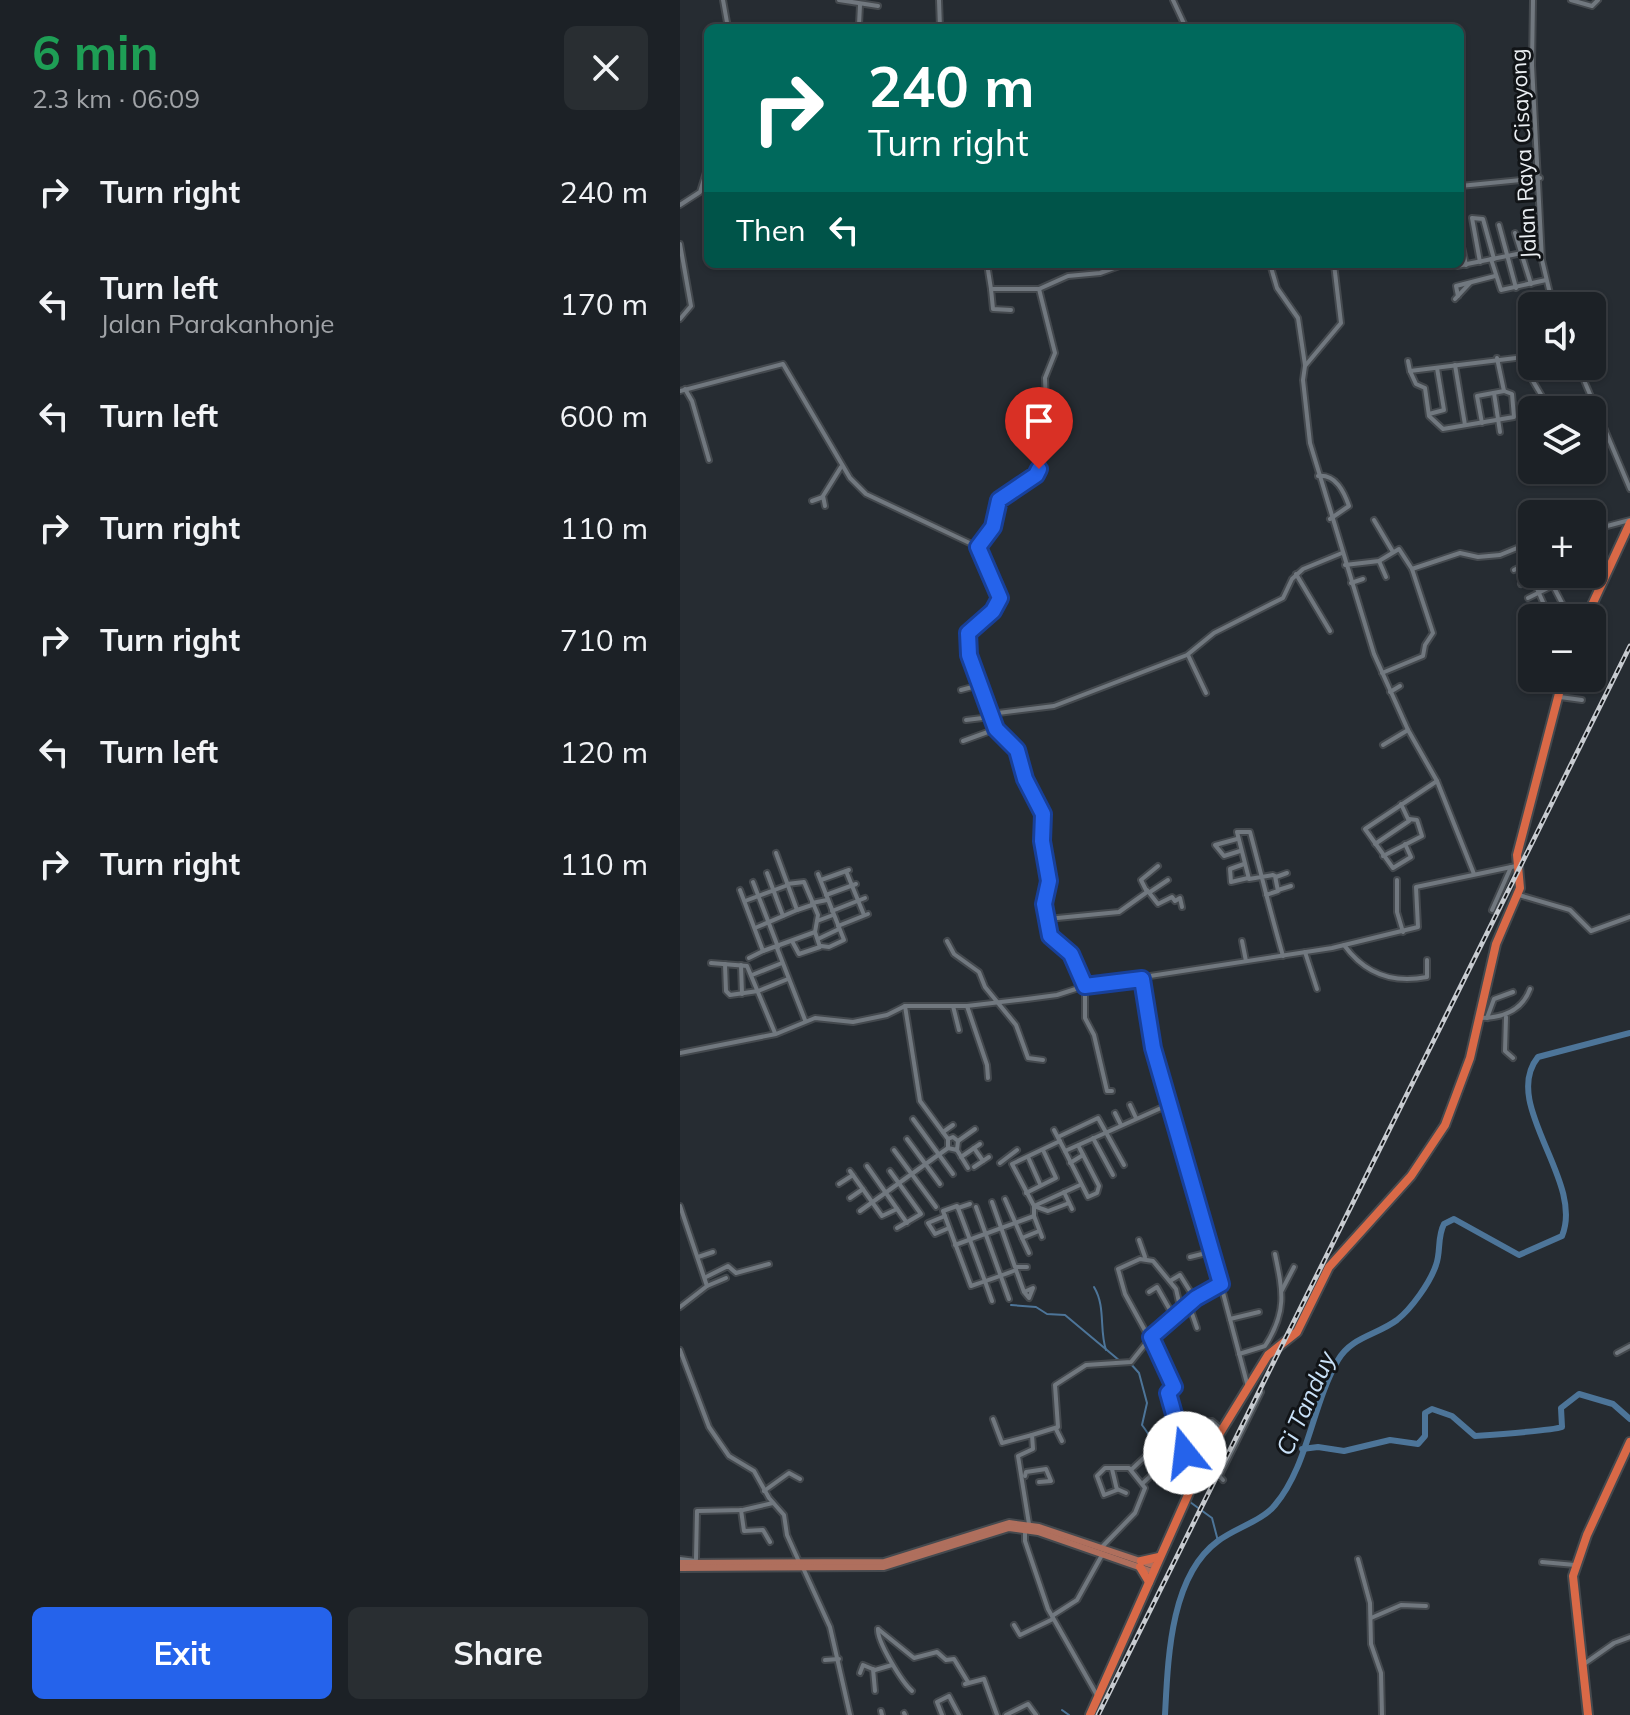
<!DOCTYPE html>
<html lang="en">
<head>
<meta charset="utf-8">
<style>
  body { margin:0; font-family:Mulish,sans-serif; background:#292e32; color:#f1f3f6; height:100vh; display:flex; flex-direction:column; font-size:30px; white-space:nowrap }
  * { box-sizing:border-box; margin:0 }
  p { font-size:26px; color:#a0a3a7 }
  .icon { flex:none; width:44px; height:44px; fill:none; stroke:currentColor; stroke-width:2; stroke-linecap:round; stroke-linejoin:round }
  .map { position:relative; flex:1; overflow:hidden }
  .sheet { display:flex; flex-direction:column; background:#1c2126; width:680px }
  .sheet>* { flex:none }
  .guide { position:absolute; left:24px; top:24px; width:760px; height:244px; border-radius:12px; box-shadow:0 2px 6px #0004,0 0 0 2px #3a3e43; background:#00695c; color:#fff; overflow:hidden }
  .fabs { position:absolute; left:838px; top:292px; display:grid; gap:16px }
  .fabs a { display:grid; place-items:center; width:88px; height:88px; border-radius:12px; background:#1c2126; box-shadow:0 2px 6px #0004,0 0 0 2px #3a3e43; font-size:40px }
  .pin { position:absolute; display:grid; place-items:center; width:68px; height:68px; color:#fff; margin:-82px -34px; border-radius:50% 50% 50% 0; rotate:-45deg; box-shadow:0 0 8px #0007 }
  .pin .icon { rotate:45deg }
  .me { position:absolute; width:88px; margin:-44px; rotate:344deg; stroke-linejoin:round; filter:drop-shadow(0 0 6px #0008) }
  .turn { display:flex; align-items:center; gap:28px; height:168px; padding:0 32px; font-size:36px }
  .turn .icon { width:104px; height:104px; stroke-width:2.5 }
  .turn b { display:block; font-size:56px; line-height:68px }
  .then { display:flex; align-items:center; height:76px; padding:0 32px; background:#0003; gap:16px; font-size:30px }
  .round { display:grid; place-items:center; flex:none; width:84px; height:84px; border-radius:12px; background:#292e32 }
  .headline { display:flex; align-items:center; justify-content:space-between; height:136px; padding:0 32px }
  h1 { font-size:48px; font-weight:700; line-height:60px; color:#1e9e55 }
  .cta { display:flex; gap:16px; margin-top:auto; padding:16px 32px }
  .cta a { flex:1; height:92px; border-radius:12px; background:#2563eb; color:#fff; font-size:32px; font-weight:700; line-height:92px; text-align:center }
  .cta a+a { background:#292e32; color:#f1f3f6 }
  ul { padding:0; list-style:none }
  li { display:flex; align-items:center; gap:24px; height:112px; padding:0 32px }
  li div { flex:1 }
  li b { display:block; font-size:30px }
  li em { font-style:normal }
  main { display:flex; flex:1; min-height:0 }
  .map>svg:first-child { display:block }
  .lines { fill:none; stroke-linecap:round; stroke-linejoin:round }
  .stream { stroke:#4d7599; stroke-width:2 }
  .river { stroke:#4d7599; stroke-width:6 }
  .minor-casing { stroke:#44494e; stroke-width:8 }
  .major-casing { stroke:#44494e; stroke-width:10 }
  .highway-casing { stroke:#44494e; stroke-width:12 }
  .minor { stroke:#71787f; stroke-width:4 }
  .major { stroke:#af6f5d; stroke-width:6 }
  .highway { stroke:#d96947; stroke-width:8 }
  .rail-casing { stroke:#c7cbd0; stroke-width:5 }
  .rail { stroke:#111417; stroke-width:2; stroke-dasharray:6; stroke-linecap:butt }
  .route-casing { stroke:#184099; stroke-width:20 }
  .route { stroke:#2563eb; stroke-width:14 }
  .labels { text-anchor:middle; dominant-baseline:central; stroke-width:6; stroke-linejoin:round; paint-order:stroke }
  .street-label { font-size:22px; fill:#ebeff3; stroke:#111417 }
  .water-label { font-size:24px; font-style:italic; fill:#c9e1f8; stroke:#111417 }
</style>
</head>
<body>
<main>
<section class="sheet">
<div class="headline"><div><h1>6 min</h1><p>2.3 km · 06:09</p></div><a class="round"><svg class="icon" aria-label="close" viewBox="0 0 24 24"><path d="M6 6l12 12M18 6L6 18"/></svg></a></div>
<ul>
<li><svg class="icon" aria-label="right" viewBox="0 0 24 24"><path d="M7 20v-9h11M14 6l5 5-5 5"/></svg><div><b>Turn right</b></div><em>240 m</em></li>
<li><svg class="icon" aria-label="left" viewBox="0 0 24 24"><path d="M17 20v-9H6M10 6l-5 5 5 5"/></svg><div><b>Turn left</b><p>Jalan Parakanhonje</p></div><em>170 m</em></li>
<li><svg class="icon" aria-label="left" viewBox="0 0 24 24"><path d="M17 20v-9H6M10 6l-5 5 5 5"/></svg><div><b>Turn left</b></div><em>600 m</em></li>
<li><svg class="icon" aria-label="right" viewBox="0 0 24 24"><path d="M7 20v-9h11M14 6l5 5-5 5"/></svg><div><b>Turn right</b></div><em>110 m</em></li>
<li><svg class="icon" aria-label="right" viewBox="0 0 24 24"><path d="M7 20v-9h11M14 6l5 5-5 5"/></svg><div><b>Turn right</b></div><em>710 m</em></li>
<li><svg class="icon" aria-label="left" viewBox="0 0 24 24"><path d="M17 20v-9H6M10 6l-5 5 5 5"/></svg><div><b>Turn left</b></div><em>120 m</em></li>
<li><svg class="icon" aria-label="right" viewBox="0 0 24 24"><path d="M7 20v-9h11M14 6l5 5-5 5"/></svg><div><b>Turn right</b></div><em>110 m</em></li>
</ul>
<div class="cta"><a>Exit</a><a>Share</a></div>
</section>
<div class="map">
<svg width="950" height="1715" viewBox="0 0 950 1715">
  <rect width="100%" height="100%" fill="#262c32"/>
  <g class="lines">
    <g class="stream">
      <path d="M414,1287C426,1307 419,1329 426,1350"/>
      <polyline points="331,1305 356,1307 367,1314 385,1315 440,1361"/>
      <path d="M450,1363L459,1373L467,1403L462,1425C475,1442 483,1462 499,1477L498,1487L505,1499"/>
      <polyline points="510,1502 532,1518 538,1541"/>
      <polyline points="382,1710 389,1715"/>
    </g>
    <g class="river">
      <path d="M622,1449L638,1447L664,1451L710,1440L738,1444L745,1436V1413L752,1409L772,1416L795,1436C809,1435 874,1430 882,1427L881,1408L899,1394L933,1404L950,1419"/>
      <path d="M485,1715C488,1659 490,1576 538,1541C555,1528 582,1521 595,1505C628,1466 632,1405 658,1360C671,1337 697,1335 717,1320C731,1309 750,1283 756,1265C761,1252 757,1237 764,1224L774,1219L839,1255L882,1236C905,1181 820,1104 858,1057L950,1033"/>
    </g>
    <defs>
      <g id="minor">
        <polyline points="43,0 48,28"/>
        <polyline points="159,0 198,6"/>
        <polyline points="259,0 260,28"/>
        <polyline points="493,0 506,28"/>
        <polyline points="853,0 852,65 862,260 873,306"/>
        <polyline points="891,0 912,6 918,0"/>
        <polyline points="180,5 179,25 187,28"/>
        <polyline points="28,146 28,158"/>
        <polyline points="780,186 860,178"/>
        <polyline points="0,205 20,192 28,166"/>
        <polyline points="819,225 836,288"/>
        <polyline points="835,233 851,284"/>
        <polyline points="780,238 786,265"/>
        <polyline points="0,244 11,306 0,319"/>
        <polyline points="811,259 821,290 866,280"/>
        <polyline points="800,262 792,218 803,219 814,259"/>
        <polyline points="307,264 311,289 359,289 388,276 420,273 445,264"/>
        <polyline points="590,264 597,288 618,318 625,365"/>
        <polyline points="654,264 661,323 625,366 623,380 630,443 694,654 728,730 757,781 794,874"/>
        <polyline points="773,264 777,266 842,253"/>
        <polyline points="311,289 313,309 331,310"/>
        <polyline points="778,296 776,286 815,276"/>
        <polyline points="775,299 790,283"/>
        <polyline points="728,361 730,371"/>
        <polyline points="775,365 785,425"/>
        <polyline points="898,366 950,489"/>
        <polyline points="850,376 870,410"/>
        <polyline points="5,389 12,401 29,460"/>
        <polyline points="0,391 103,364 170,478 186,494 298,547 320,598 313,611 288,633 289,655 316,729 337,750 345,779 363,814 362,841 369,881 364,899 369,931 373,940 393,957 405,986 405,1018 414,1035 427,1091 432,1091"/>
        <polyline points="824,391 832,394 834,417 763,429 749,416 745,388 736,384 730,371 852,356"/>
        <polyline points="814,393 820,432"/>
        <polyline points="872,410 885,410"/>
        <polyline points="906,410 917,407"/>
        <polyline points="749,414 764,410 757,368"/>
        <polyline points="802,423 797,396 824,391 817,358"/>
        <polyline points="912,424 922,420"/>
        <path d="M638,476C656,474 664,492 669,506L650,519"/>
        <polyline points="132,501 143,497"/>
        <polyline points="145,506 143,496 161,467"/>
        <polyline points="694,520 713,552"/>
        <polyline points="912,530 950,520"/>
        <polyline points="298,547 313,527 319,500 358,473 354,439 366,403 365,378 375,353 359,289"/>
        <polyline points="699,561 706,577"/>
        <polyline points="846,564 870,618"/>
        <polyline points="665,565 699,561 719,549 732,569 780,553 798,557 820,555 852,542"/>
        <polyline points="834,570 852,561"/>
        <polyline points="616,574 650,631"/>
        <polyline points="867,574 885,609 875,618"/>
        <polyline points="903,574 922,582"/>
        <polyline points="671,583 683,579"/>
        <polyline points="841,584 852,579"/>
        <polyline points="848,598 872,586"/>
        <polyline points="508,655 526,693"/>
        <polyline points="702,673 743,656 745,645 753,633 732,569"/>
        <polyline points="281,690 300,685"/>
        <polyline points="710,692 720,686"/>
        <polyline points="880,697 902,700"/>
        <polyline points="310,714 374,706 507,655 534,633 603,598 612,579 623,569 662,553"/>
        <polyline points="286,720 311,717"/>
        <polyline points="283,741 316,729"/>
        <polyline points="703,745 728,730"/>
        <polyline points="557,839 535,845 544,856 560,851"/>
        <polyline points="695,844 729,821 721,804"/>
        <polyline points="725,844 731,857 713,868 685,829 757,781"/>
        <polyline points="96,853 117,910 132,905"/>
        <polyline points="703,856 742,836 737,820 729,819"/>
        <polyline points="564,864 550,869 551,882 568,878"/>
        <polyline points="166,871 184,915"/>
        <polyline points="87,873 103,916"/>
        <polyline points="138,874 164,940 149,947 141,946"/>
        <polyline points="596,877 607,873"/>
        <polyline points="141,880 169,870"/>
        <polyline points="717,880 717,912 723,932"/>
        <polyline points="73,882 98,947"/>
        <polyline points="60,890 83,951 135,932 138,915 124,882 107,884"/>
        <polyline points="467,890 478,904 492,897 495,901 500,898 502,907"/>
        <polyline points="598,890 611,886"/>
        <polyline points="470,892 488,880"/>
        <polyline points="146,895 176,884"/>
        <path d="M586,895L598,891L595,876L593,875L569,879L557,832H570C581,873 591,915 603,956"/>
        <polyline points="839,895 890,910 911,931 950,917"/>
        <polyline points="65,901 108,885"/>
        <polyline points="132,903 147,900"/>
        <polyline points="812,910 831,867"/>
        <polyline points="152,911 185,898"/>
        <polyline points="367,919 439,912 467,892 461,880 478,866"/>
        <polyline points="137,921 153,915"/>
        <polyline points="158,926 188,914"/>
        <polyline points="75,928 117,910"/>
        <polyline points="138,939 159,929"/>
        <polyline points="112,941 119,954 140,947 135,932"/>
        <polyline points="267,941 274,954 299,972 305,987 336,1025 348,1058 363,1060"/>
        <polyline points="562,941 566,961"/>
        <path d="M664,945C685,974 712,984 747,977V960"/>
        <polyline points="97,948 125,1020"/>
        <polyline points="625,952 637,989"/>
        <polyline points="69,958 83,951"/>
        <polyline points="31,963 67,966 95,1033"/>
        <polyline points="45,964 46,991 50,995 78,991 108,979"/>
        <polyline points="61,965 62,994"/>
        <polyline points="72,975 102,963"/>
        <polyline points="462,979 473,1048 516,1191 568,1387"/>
        <polyline points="273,1006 279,1030"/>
        <polyline points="287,1006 307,1065 308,1078"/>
        <polyline points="826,1017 825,1051 833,1058"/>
        <path d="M800,1018C822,1018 842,1011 850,989"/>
        <polyline points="807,1018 814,999 833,992"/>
        <polyline points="0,1053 96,1034 135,1018 173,1022 207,1015 225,1006 287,1006 347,999 377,995 405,986 652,948 738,927 736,887 836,866"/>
        <polyline points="450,1105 456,1118"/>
        <polyline points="435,1113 441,1125"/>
        <polyline points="233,1119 273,1174"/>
        <polyline points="374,1130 385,1151"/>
        <polyline points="263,1132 273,1125"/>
        <polyline points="378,1137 418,1118 444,1165"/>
        <polyline points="413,1138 433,1175"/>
        <polyline points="227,1139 260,1184"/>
        <polyline points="268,1139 273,1137 278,1141 295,1129"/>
        <polyline points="380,1141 332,1164 354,1206 368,1211 389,1203"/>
        <polyline points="398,1145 419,1186 417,1193 408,1197 385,1151 490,1104"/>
        <polyline points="268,1148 277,1150 278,1141"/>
        <polyline points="294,1148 303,1161 309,1157"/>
        <polyline points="214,1150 256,1207"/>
        <polyline points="277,1150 288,1168"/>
        <polyline points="281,1157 300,1144"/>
        <polyline points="348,1157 360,1184"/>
        <polyline points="320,1163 337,1150"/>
        <polyline points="390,1163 403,1155"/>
        <polyline points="187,1166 227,1223"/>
        <polyline points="294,1167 303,1161"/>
        <polyline points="170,1171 202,1216 217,1209"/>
        <polyline points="210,1171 241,1214 217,1228"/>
        <polyline points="159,1184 173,1175"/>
        <polyline points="384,1192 392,1209"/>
        <polyline points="346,1193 376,1178 363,1150"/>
        <polyline points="170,1198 183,1189"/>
        <polyline points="325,1199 342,1238"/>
        <polyline points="312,1202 335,1267 347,1267"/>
        <polyline points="0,1206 27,1286 0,1307"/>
        <polyline points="296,1207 329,1299"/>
        <polyline points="278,1208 290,1204"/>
        <polyline points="180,1211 268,1148 268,1139 240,1101 225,1006"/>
        <polyline points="265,1216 248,1223 255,1234 269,1228"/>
        <polyline points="354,1216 362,1237"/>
        <polyline points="459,1240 465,1257"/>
        <polyline points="275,1245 354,1216 354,1206 400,1185"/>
        <polyline points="349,1253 342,1238 359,1231"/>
        <polyline points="18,1257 33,1252"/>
        <polyline points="510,1257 522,1254 531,1246"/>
        <polyline points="336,1270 344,1292 353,1288 349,1298 344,1292"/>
        <polyline points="26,1277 48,1266 56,1273 89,1264"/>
        <polyline points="490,1281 500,1275 515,1299"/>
        <polyline points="27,1286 46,1278"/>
        <polyline points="602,1290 614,1267"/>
        <polyline points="469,1292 477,1287 494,1317"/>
        <path d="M312,1301C301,1270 290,1239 278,1208L277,1206L263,1211L291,1286C306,1281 321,1276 336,1270"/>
        <polyline points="509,1305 517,1328"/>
        <polyline points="501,1311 496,1289 473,1261 460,1259 438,1269 445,1294 490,1376 494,1387 488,1393 506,1454 522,1463"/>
        <polyline points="550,1319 579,1312"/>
        <polyline points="0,1350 29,1427 49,1456 74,1471 89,1498 104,1515 107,1535 120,1564"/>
        <polyline points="937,1353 950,1346"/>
        <path d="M559,1354L585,1346C607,1312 603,1292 595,1254"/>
        <polyline points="313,1419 322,1443 352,1435"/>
        <polyline points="520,1423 532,1421 541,1429"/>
        <polyline points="376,1429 382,1441"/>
        <polyline points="524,1459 543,1480"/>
        <polyline points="452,1469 467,1455"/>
        <polyline points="345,1476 346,1472 366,1469 371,1481 359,1482"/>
        <polyline points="539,1477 581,1392"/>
        <polyline points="463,1483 479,1468"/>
        <polyline points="437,1489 446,1493"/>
        <polyline points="84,1491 109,1473 120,1479"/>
        <polyline points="61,1510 64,1531 83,1530 90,1542"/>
        <polyline points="349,1524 338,1456 353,1449 352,1435 378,1427 375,1385 406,1365 451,1362 471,1337 504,1308 541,1284"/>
        <polyline points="345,1531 345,1541 368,1609 418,1697"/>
        <polyline points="421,1548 455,1513 465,1488 449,1468 425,1468 417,1476 424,1495 437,1490 432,1469"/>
        <polyline points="0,1559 16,1561"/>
        <polyline points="16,1559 17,1511 63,1510 93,1503"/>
        <polyline points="678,1559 690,1603 691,1644 701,1673 702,1715"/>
        <polyline points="862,1562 895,1565"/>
        <polyline points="124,1570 150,1627 170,1715"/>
        <polyline points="372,1616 397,1600 422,1555"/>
        <polyline points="691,1618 721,1605 746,1606"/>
        <polyline points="334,1625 340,1635 373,1619"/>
        <polyline points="198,1629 234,1658 257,1652 266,1660 274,1659 288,1682"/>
        <path d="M198,1629C197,1642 222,1682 232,1691"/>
        <polyline points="145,1660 159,1659"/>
        <polyline points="904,1664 934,1643 950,1637"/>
        <polyline points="193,1669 195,1691"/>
        <polyline points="180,1673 183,1665 195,1670 212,1665"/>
        <polyline points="285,1684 304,1679 317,1715"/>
        <polyline points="201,1711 202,1715"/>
        <polyline points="224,1713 225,1715"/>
        <polyline points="262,1715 257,1702 269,1696 279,1715"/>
        <polyline points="326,1715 348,1704 356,1715"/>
      </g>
      <g id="major">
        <polyline points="0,1563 204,1562 329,1523 359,1527 475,1566"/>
        <polyline points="0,1568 204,1567 329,1528 358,1532 473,1572"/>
      </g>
      <g id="highway">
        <polyline points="906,618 950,523"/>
        <polyline points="461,1561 479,1557"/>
        <polyline points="460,1567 469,1582"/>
        <polyline points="410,1715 524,1459 588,1355 617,1332 649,1267 731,1176 765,1125 790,1058 816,944 840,888 837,855 883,678"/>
        <polyline points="908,1715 893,1576 907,1535 950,1442"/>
      </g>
    </defs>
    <use href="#minor" class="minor-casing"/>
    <use href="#major" class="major-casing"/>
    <use href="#highway" class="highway-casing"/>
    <use href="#minor" class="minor"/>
    <use href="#major" class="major"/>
    <use href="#highway" class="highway"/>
    <defs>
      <polyline id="rail" points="418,1715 950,646"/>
    </defs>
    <use href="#rail" class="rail-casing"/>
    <use href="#rail" class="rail"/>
  </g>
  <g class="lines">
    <defs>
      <polyline id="route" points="359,469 356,475 319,500 313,527 298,547 320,598 313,611 288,633 289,655 316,729 337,750 345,779 363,814 362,841 369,881 364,904 370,936 391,954 405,986 462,979 473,1048 541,1284 516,1298 471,1337 494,1387 488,1393 505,1453"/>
    </defs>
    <use href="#route" class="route-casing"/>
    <use href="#route" class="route"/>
  </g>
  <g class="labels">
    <g class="street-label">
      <text transform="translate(843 154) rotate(-93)">Jalan Raya Cisayong</text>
    </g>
    <g class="water-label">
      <text transform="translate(625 1403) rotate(-66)">Ci Tanduy</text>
    </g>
  </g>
</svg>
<div class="fabs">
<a><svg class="icon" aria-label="sound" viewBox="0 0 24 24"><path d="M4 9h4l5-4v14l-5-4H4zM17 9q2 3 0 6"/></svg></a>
<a><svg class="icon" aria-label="layers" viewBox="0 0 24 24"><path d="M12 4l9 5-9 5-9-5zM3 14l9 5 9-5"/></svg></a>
<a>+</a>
<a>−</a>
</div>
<div class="pin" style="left:359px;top:469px;background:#d93025"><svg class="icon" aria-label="arrive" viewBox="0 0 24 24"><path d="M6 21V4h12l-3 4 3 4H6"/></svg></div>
<svg class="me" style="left:505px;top:1453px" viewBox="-20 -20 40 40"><circle r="19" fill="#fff"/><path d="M0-13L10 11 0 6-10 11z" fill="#2563eb"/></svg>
<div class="guide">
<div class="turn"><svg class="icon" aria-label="right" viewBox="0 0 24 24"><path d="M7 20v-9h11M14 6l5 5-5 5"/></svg><div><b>240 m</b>Turn right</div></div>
<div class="then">Then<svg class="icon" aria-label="left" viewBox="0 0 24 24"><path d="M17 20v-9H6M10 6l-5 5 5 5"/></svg></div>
</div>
</div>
</main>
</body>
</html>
